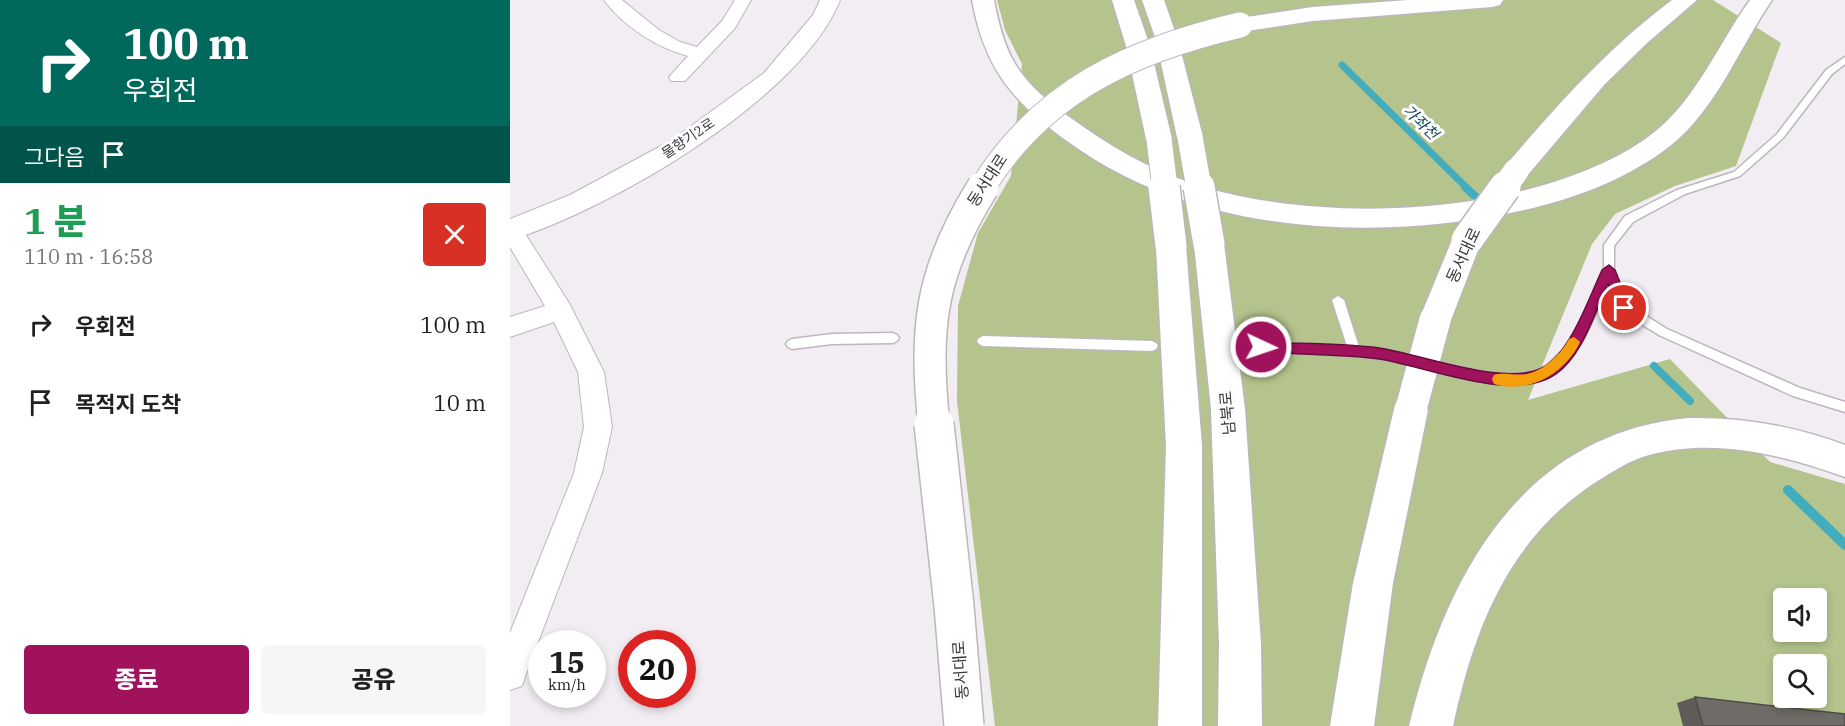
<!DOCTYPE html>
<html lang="ko">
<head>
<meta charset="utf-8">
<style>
  body { margin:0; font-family:"IBM Plex Serif","Noto Sans KR",serif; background:#f6f6f6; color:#202124; height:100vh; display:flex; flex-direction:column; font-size:22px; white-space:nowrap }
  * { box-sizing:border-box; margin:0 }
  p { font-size:20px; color:#757577 }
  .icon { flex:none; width:33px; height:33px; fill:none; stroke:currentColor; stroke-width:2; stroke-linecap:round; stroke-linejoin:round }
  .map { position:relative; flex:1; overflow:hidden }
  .drawer { display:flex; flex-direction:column; background:#fff; width:510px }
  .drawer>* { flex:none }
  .hud { background:#00695c; color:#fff; overflow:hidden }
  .buttons { position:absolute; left:1263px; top:588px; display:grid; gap:12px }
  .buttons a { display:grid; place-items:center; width:54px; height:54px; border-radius:6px; background:#fff; box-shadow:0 3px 9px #0003; font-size:30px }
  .speed { position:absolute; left:18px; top:630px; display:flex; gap:12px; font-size:30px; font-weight:700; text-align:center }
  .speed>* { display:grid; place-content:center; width:78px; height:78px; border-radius:50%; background:#fff; box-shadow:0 3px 9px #0003; line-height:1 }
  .speed small { font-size:15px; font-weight:400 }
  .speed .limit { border:9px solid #d22; background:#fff; color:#111 }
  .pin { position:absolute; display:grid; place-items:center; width:51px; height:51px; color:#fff; margin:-26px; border:3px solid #fff; border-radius:50%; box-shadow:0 2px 6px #0007 }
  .me { position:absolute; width:66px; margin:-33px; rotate:93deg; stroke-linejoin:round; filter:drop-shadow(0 0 4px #0008) }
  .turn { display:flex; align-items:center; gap:21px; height:126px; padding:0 24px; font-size:27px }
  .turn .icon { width:78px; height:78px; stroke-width:2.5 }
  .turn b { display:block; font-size:42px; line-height:51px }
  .then { display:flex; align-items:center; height:57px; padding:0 24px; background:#0003; gap:12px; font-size:22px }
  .round { display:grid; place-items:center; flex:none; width:63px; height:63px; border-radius:6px; background:#f6f6f6 }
  .summary { display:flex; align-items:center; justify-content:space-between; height:102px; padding:0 24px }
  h1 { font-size:36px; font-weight:800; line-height:45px; color:#1e9e55 }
  .primary-button { display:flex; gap:12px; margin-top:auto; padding:12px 24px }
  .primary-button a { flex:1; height:69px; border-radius:6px; background:#a0125b; color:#fff; font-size:24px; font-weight:800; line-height:69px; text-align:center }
  .primary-button a+a { background:#f6f6f6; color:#202124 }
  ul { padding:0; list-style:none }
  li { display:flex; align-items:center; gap:18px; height:78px; padding:0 24px }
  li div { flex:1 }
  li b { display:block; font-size:22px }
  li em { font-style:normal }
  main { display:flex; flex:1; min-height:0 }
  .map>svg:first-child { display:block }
  .green { fill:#b4c48c; fill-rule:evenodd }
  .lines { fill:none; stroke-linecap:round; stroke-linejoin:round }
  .stream-far2 { stroke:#43acbd; stroke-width:7 }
  .stream-far1 { stroke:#43acbd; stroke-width:8 }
  .stream { stroke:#43acbd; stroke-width:10 }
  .service-casing { stroke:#bbb7bc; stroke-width:3 }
  .minor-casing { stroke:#bbb7bc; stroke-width:2 }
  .tertiary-casing { stroke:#bbb7bc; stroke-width:2 }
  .secondary-casing { stroke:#bbb7bc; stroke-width:3 }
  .primary-casing { stroke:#bbb7bc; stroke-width:3 }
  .trunk-casing { stroke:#bbb7bc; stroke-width:3 }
  .service { fill:#fff; fill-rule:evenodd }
  .minor { fill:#fff; fill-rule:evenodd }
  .tertiary { fill:#fff; fill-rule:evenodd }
  .secondary { fill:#fff; fill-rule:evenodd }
  .primary { fill:#fff; fill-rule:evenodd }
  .trunk { fill:#fff; fill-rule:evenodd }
  .primary-bridge-far1-casing { stroke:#bbb7bc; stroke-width:27; stroke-linecap:butt }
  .primary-bridge-casing { stroke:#bbb7bc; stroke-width:34; stroke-linecap:butt }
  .trunk-bridge-far2-casing { stroke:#bbb7bc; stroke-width:27; stroke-linecap:butt }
  .trunk-bridge-far1-casing { stroke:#bbb7bc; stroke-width:34; stroke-linecap:butt }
  .trunk-bridge-casing { stroke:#bbb7bc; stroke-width:42; stroke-linecap:butt }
  .primary-bridge-far1 { stroke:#fff; stroke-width:25 }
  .primary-bridge { stroke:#fff; stroke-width:31 }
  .trunk-bridge-far2 { stroke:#fff; stroke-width:25 }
  .trunk-bridge-far1 { stroke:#fff; stroke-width:31 }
  .trunk-bridge { stroke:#fff; stroke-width:39 }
  .wall { fill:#5f5c59 }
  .building { fill:#6f6b67; stroke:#4e4b48; stroke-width:1.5 }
  .route { fill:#a0125b; stroke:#680c3b; stroke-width:1.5 }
  .slow { fill:#f59e0b }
  .labels { text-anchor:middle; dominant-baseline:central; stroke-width:6; stroke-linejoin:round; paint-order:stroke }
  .far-street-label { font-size:14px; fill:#3c3a3c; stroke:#fefbff }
  .far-water-label { font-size:15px; font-style:italic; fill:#094952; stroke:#fefbff }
  .street-label { font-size:16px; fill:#3c3a3c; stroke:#fefbff }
</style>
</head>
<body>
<main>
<section class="drawer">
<div class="hud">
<div class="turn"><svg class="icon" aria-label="right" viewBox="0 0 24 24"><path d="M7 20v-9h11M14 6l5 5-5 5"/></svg><div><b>100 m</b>우회전</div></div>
<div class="then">그다음<svg class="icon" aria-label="arrive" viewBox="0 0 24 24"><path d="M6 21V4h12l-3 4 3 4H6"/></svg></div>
</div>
<div class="summary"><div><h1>1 분</h1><p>110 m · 16:58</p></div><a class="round" style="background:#d93025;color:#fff"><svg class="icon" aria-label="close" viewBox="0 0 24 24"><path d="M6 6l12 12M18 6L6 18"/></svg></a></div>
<ul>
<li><svg class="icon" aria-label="right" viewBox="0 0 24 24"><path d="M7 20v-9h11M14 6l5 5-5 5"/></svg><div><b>우회전</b></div><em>100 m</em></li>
<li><svg class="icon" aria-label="arrive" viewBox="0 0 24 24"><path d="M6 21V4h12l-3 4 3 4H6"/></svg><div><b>목적지 도착</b></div><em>10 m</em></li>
</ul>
<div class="primary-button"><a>종료</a><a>공유</a></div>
</section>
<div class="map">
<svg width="1335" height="726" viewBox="0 0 1335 726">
  <rect width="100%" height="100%" fill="#f1edf2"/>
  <path class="green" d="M487,0H1203L1271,43L1226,166L1165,186L1105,214L1082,244L1018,400L1160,359L1260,462L1335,484V726H485L447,401L448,306L468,233L501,176L512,64L495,30ZM1274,598H1306V632H1274ZM1274,664H1306V698H1274Z"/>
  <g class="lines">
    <polyline class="stream-far2" points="832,65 957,188"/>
    <g class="stream-far1">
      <polyline points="955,187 969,200"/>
      <polyline points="1144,366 1180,401"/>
    </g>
    <polyline class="stream" points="1278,490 1335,545"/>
    <defs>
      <g id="service">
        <path d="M1335,57V64L1322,74L1273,138L1230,176L1175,194L1123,222L1104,246V270L1119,305L1157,329L1290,388L1335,402V412L1283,396L1149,335L1110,311L1099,283C1087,310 1069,361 1042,375C992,401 921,366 869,359C830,353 790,354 751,352L747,350L745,347L747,344L751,342L837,346L822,300L828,296L834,300L849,347L888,353L979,373L1001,374L1021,372L1035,367L1054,349L1069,324L1094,270V245L1115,216L1167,190L1224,172L1267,134L1316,70Z"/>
        <polygon points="383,333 387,335 389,338 387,341 383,343 322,344 282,349 278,347 276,344 278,341 282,339 322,334"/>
        <polygon points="473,336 642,341 646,343 648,346 646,349 642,351 473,346 469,344 467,341 469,338"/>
      </g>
      <g id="minor">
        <path d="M94,0H112L149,30L170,42L187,47L212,21L225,0H241L225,28L175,81H161L159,77L178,56C147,48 113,26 94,0Z"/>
        <polygon points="0,222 9,224 59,303 94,372 102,427 92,473 16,674 12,686 0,690 0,633 64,473 74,427 68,372 44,322 0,337 0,317 35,306 0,247"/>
      </g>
      <path id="tertiary" d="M310,0H330C292,98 98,211 0,240V219L60,195L162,140L254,73L303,15Z"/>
      <polygon id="secondary" points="632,0 654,0 668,40 693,137 689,143 680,145 671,143 667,137 646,40"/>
      <g id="primary">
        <polygon points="602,0 624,0 640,46 662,139 658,145 649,147 640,145 636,139 616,46"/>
        <polygon points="699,233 709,236 714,244 735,409 751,644 752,726 708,726 709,644 701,409 684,244 689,236"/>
        <polygon points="661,235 671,238 676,246 692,446 692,726 648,726 656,446 646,246 651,238"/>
      </g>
      <g id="trunk">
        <path d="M462,0H484C488,21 493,43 504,62C520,90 549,110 575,128C613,155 655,176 700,189C826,224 1023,215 1134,140C1184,106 1206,47 1240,0H1262C1227,51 1204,116 1152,152C1097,191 1032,209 966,219C829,240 675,226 560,143C503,102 475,70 462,0Z"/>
        <polygon points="898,0 993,0 990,5 982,7 803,21 730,32 722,30 719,25 722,20 730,18 803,7"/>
        <path d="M1162,0H1187L1137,43L1094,85L1016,177L1006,180L996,177L992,171L996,165C1047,105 1099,47 1162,0Z"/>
        <polygon points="957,229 967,233 972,240 941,320 936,329 925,332 914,329 909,320 942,240 947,233"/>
        <polygon points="902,390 914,395 919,405 883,583 864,726 820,726 843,583 885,405 890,395"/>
        <path d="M1178,418C1233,417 1284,426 1335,445V477C1274,455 1204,437 1139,455C1120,460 1102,472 1086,482C999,538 964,628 943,726H899C935,578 1010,434 1178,418Z"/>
      </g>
    </defs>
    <use href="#service" class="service-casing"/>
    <use href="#minor" class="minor-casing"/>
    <use href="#tertiary" class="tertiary-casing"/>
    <use href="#secondary" class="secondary-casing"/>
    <use href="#primary" class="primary-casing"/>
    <use href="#trunk" class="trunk-casing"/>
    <use href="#service" class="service"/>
    <use href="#minor" class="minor"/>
    <use href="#tertiary" class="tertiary"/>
    <use href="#secondary" class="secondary"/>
    <use href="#primary" class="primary"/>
    <use href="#trunk" class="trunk"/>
    <defs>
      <g id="primary-bridge-far1">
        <polyline points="680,137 689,188"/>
        <polyline points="649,139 655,188"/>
      </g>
      <g id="primary-bridge">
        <polyline points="654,187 661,246"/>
        <polyline points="689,187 699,244"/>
      </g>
      <g id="trunk-bridge-far2">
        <path d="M472,188C532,90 623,50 730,25"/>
        <polyline points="994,188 1006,171"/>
      </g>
      <g id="trunk-bridge-far1">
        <polyline points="957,240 995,187"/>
        <polyline points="902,405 925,320"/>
        <path d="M424,426C414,327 420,272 473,187"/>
      </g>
      <polyline id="trunk-bridge" points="424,424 444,606 454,726"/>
    </defs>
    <use href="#primary-bridge-far1" class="primary-bridge-far1-casing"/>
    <use href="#primary-bridge" class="primary-bridge-casing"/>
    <use href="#trunk-bridge-far2" class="trunk-bridge-far2-casing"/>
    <use href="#trunk-bridge-far1" class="trunk-bridge-far1-casing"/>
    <use href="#trunk-bridge" class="trunk-bridge-casing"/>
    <use href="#primary-bridge-far1" class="primary-bridge-far1"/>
    <use href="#primary-bridge" class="primary-bridge"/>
    <use href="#trunk-bridge-far2" class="trunk-bridge-far2"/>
    <use href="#trunk-bridge-far1" class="trunk-bridge-far1"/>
    <use href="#trunk-bridge" class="trunk-bridge"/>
  </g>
  <polygon class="wall" points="1185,697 1335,726 1173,726 1167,703"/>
  <polygon class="building" points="1185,697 1335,714 1335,726 1193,726"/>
  <path class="route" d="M1099,265L1105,270L1120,308L1118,311H1109L1098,284C1084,314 1073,354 1046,374C1004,404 916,366 869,359C830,354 790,355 751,352L744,347L751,342C790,344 831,343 869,348C912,354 997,388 1034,367C1061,351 1079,298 1092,270Z"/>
  <path class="slow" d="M1064,337L1070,342C1056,373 1018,395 984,384L982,379L984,375C994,372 1006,376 1017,374C1035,370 1051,354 1059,339Z"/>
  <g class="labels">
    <g class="far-street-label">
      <text transform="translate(178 138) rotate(-34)">물향기2로</text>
    </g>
    <g class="far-water-label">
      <text transform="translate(911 122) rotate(44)">가좌천</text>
    </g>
    <g class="street-label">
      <text transform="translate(477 180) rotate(-57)">동서대로</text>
      <text transform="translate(953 255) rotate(-65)">동서대로</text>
      <text transform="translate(717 413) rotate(-95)">남북로</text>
      <text transform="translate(450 670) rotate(-94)">동서대로</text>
    </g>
  </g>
</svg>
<div class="buttons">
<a><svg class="icon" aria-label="sound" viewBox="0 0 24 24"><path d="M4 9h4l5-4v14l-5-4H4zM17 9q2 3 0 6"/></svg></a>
<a><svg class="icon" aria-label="search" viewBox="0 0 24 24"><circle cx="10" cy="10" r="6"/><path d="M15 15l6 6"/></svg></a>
</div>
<div class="speed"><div>15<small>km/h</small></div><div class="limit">20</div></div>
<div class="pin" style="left:1114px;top:308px;background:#d93025"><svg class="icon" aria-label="arrive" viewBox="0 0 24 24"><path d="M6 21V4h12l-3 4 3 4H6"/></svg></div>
<svg class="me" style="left:751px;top:347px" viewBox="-20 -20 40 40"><circle r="17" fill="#a0125b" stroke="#fff" stroke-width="3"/><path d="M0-11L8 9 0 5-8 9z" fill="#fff"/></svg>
</div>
</main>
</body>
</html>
